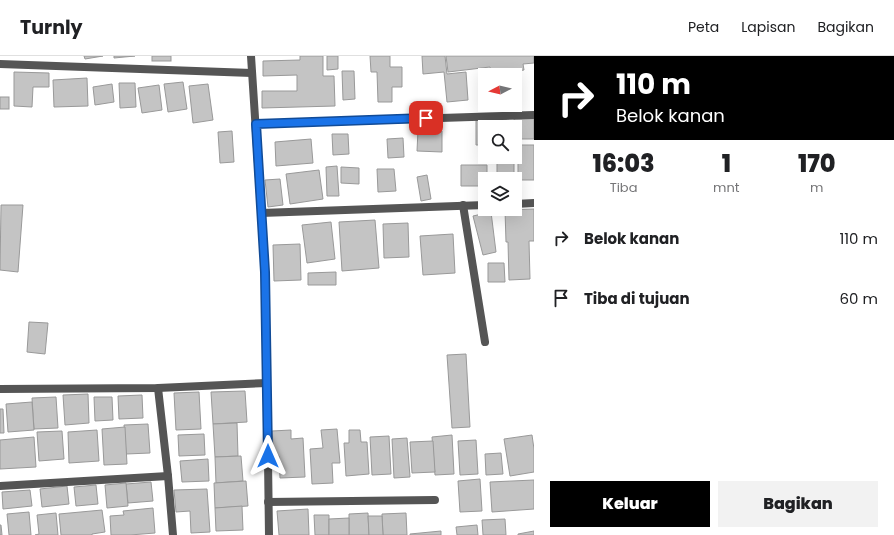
<!DOCTYPE html>
<html lang="id">
<head>
<meta charset="utf-8">
<style>
  body { margin:0; font-family:Poppins,sans-serif; background:#f2f2f2; color:#202124; height:100vh; display:flex; flex-direction:column; font-size:15px; white-space:nowrap }
  * { box-sizing:border-box; margin:0 }
  p { font-size:13px; color:#757577 }
  .icon { flex:none; width:22px; height:22px; fill:none; stroke:currentColor; stroke-width:2; stroke-linecap:round; stroke-linejoin:round }
  .map { position:relative; flex:1; overflow:hidden }
  .panel { display:flex; flex-direction:column; background:#fff; width:360px }
  .panel>* { flex:none }
  .banner { background:#000; color:#fff; overflow:hidden }
  .needle { width:26px; rotate:263deg }
  .fabs { position:absolute; left:478px; top:12px; display:grid; gap:8px }
  .fabs a { display:grid; place-items:center; width:44px; height:44px; border-radius:0px; background:#fff; box-shadow:0 4px 16px #0002; font-size:20px }
  .pin { position:absolute; display:grid; place-items:center; width:34px; height:34px; color:#fff; margin:-17px; border-radius:8px; box-shadow:0 2px 6px #0006 }
  .me { position:absolute; width:44px; margin:-22px; rotate:0deg; stroke-linejoin:round; filter:drop-shadow(0 0 3px #0008) }
  .turn { display:flex; align-items:center; gap:14px; height:84px; padding:0 16px; font-size:18px }
  .turn .icon { width:52px; height:52px; stroke-width:2.5 }
  .turn b { display:block; font-size:28px; line-height:34px }
  .eta { display:flex; justify-content:space-evenly; align-items:center; height:68px; text-align:center }
  .eta b { font-size:24px; font-weight:800; line-height:28px }
  .button { display:flex; gap:8px; margin-top:auto; padding:8px 16px }
  .button a { flex:1; height:46px; border-radius:0px; background:#000; color:#fff; font-size:16px; font-weight:800; line-height:46px; text-align:center }
  .button a+a { background:#f2f2f2; color:#202124 }
  ul { padding:0; list-style:none }
  li { display:flex; align-items:center; gap:12px; height:60px; padding:0 16px }
  li div { flex:1 }
  li b { display:block; font-size:15px }
  li em { font-style:normal }
  header { display:flex; align-items:center; gap:24px; box-sizing:border-box; height:56px; padding:0 20px; background:#fff; border-bottom:1px solid #e0e0e0 }
  header strong { font-size:19px }
  nav { display:flex; gap:22px; margin-inline-start:auto; font-size:14px }
  main { display:flex; flex:1; min-height:0 }
  .map>svg:first-child { display:block }
  .building { fill:#c4c4c4; stroke:#999 }
  .lines { fill:none; stroke-linecap:round; stroke-linejoin:round }
  .minor { stroke:#555; stroke-width:8 }
  .route-casing { stroke:#114b97; stroke-width:10 }
  .route { stroke:#1a73e8; stroke-width:7 }
</style>
</head>
<body>
<header>
<strong>Turnly</strong>
<nav><a>Peta</a><a>Lapisan</a><a>Bagikan</a></nav>
</header>
<main>
<div class="map">
<svg width="534" height="479" viewBox="0 0 534 479">
  <rect width="100%" height="100%" fill="#fff"/>
  <g class="building">
    <polygon points="84,0 103,0 85,3"/>
    <polygon points="114,0 135,0 114,2"/>
    <rect x="152" y="0" width="19" height="5"/>
    <polygon points="300,0 323,0 323,20 334,20 335,50 262,52 262,35 297,35 297,19 263,20 263,5 300,4"/>
    <polygon points="327,0 338,0 338,13 327,14"/>
    <polygon points="370,0 390,0 390,11 402,11 402,31 392,31 392,46 378,46 377,16 371,16"/>
    <polygon points="422,0 445,0 447,18 466,16 468,44 447,46 444,16 423,18"/>
    <polygon points="446,0 534,0 534,7 523,8 524,14 511,16 511,19 491,19 490,11 448,16"/>
    <polygon points="342,15 354,15 355,43 343,44"/>
    <polygon points="14,16 49,17 49,31 33,31 32,51 14,50"/>
    <polygon points="87,22 88,50 54,51 53,24"/>
    <polygon points="183,26 187,53 168,56 164,28"/>
    <polygon points="119,27 135,27 136,51 120,52"/>
    <polygon points="112,28 114,46 95,49 93,31"/>
    <polygon points="208,28 213,64 193,67 189,30"/>
    <polygon points="159,29 162,54 142,57 138,32"/>
    <rect x="0" y="41" width="9" height="12"/>
    <polygon points="514,61 534,61 534,83 515,83"/>
    <polygon points="476,64 507,64 507,71 485,71 485,89 476,89"/>
    <polygon points="418,74 442,75 442,96 417,95"/>
    <polygon points="232,75 234,106 220,107 218,76"/>
    <polygon points="332,78 348,78 349,98 333,99"/>
    <polygon points="403,82 404,101 388,102 387,83"/>
    <polygon points="311,83 313,107 276,110 275,86"/>
    <rect x="518" y="89" width="16" height="35"/>
    <rect x="497" y="101" width="17" height="22"/>
    <polygon points="461,109 487,109 487,123 485,123 485,130 461,130"/>
    <polygon points="337,110 339,140 327,140 326,111"/>
    <polygon points="341,111 359,112 359,128 341,127"/>
    <polygon points="377,113 394,113 396,135 378,136"/>
    <polygon points="319,114 323,143 290,148 286,118"/>
    <polygon points="427,119 431,143 421,145 417,121"/>
    <polygon points="280,123 283,149 268,151 265,124"/>
    <polygon points="1,149 23,149 18,216 0,214"/>
    <polygon points="534,153 534,185 529,185 530,223 509,224 508,186 506,186 505,154"/>
    <polygon points="491,156 496,196 483,199 473,160"/>
    <polygon points="375,164 379,212 342,215 339,166"/>
    <polygon points="331,166 335,203 307,207 302,169"/>
    <polygon points="408,167 409,201 384,202 383,168"/>
    <polygon points="453,178 455,217 423,219 420,180"/>
    <polygon points="300,188 301,224 274,225 273,189"/>
    <polygon points="488,207 504,207 505,226 488,226"/>
    <polygon points="336,216 336,229 308,229 308,217"/>
    <polygon points="29,266 48,267 45,298 27,296"/>
    <polygon points="466,298 470,371 452,372 447,299"/>
    <polygon points="245,335 247,366 213,368 211,336"/>
    <polygon points="199,336 201,373 176,374 174,337"/>
    <polygon points="88,338 89,367 65,369 63,339"/>
    <polygon points="142,339 143,362 119,363 118,340"/>
    <polygon points="56,341 58,372 34,373 32,342"/>
    <polygon points="94,341 112,341 113,364 95,365"/>
    <polygon points="32,346 34,374 8,376 6,348"/>
    <polygon points="0,353 3,353 4,377 0,377"/>
    <polygon points="237,367 238,400 215,401 213,368"/>
    <polygon points="148,368 150,397 126,398 124,369"/>
    <polygon points="125,371 127,408 104,409 102,373"/>
    <polygon points="337,373 340,407 332,407 333,427 312,428 310,393 323,392 321,374"/>
    <polygon points="97,374 99,405 69,407 68,376"/>
    <polygon points="291,374 291,383 303,382 305,421 280,422 279,400 274,401 272,375"/>
    <polygon points="349,374 360,374 361,386 367,386 369,418 346,420 344,387 349,387"/>
    <polygon points="62,375 64,403 39,405 37,376"/>
    <polygon points="204,378 205,399 179,400 178,379"/>
    <polygon points="452,379 454,418 435,419 432,381"/>
    <polygon points="532,379 534,393 534,416 510,420 504,383"/>
    <polygon points="389,380 391,418 372,419 370,381"/>
    <polygon points="34,381 36,411 0,413 0,384"/>
    <polygon points="407,382 410,421 394,422 392,383"/>
    <polygon points="476,384 478,418 460,419 458,385"/>
    <polygon points="433,385 435,416 412,417 410,386"/>
    <polygon points="501,397 503,418 486,419 485,398"/>
    <polygon points="241,400 243,425 216,427 215,401"/>
    <polygon points="208,403 209,425 182,426 180,405"/>
    <polygon points="480,423 482,455 460,456 458,425"/>
    <polygon points="534,424 534,453 492,456 490,426"/>
    <polygon points="246,425 248,450 215,452 214,427"/>
    <polygon points="151,426 153,445 128,447 126,428"/>
    <polygon points="126,427 128,450 107,452 105,429"/>
    <polygon points="96,429 98,448 76,450 74,431"/>
    <polygon points="67,430 69,448 42,451 40,433"/>
    <polygon points="207,433 210,476 191,477 190,455 176,456 174,434"/>
    <polygon points="30,434 32,450 3,453 2,436"/>
    <polygon points="242,450 243,474 216,475 215,452"/>
    <polygon points="153,452 155,477 130,479 111,479 110,460 124,459 123,455"/>
    <polygon points="308,453 309,479 279,479 277,455"/>
    <polygon points="102,454 105,476 92,478 92,479 61,479 59,458"/>
    <polygon points="29,456 31,479 9,479 7,458"/>
    <polygon points="56,457 58,479 35,479 39,478 37,459"/>
    <polygon points="368,457 369,479 349,479 349,458"/>
    <polygon points="406,457 407,479 383,479 382,458"/>
    <polygon points="314,459 329,459 329,479 315,479"/>
    <polygon points="368,460 382,460 383,479 369,479"/>
    <polygon points="349,462 349,479 329,479 329,463"/>
    <polygon points="505,463 506,479 483,479 482,464"/>
    <polygon points="0,469 1,469 2,479 0,479"/>
    <polygon points="477,469 478,479 457,479 456,471"/>
    <polygon points="441,475 441,479 410,479 410,478"/>
    <polygon points="534,475 534,479 518,479 518,478"/>
  </g>
  <g class="lines">
    <g class="minor">
      <polyline points="251,0 265,215 267,327 269,479"/>
      <polyline points="0,8 252,17"/>
      <polyline points="256,68 534,59"/>
      <polyline points="515,148 534,147"/>
      <polyline points="463,149 485,286"/>
      <polyline points="261,157 485,149"/>
      <polyline points="158,332 168,420 173,479"/>
      <polyline points="0,333 158,332 267,327"/>
      <polyline points="0,430 168,420"/>
      <polyline points="268,446 435,444"/>
    </g>
  </g>
  <g class="lines">
    <defs>
      <polyline id="route" points="268,400 265,216 256,68 426,62"/>
    </defs>
    <use href="#route" class="route-casing"/>
    <use href="#route" class="route"/>
  </g>
</svg>
<div class="fabs">
<a><svg class="needle" viewBox="-14 -14 28 28"><path d="M0-13l5 13h-10z" fill="#e53935"/><path d="M0 13l5-13h-10z" fill="#757577"/></svg></a>
<a><svg class="icon" aria-label="search" viewBox="0 0 24 24"><circle cx="10" cy="10" r="6"/><path d="M15 15l6 6"/></svg></a>
<a><svg class="icon" aria-label="layers" viewBox="0 0 24 24"><path d="M12 4l9 5-9 5-9-5zM3 14l9 5 9-5"/></svg></a>
</div>
<div class="pin" style="left:426px;top:62px;background:#d93025"><svg class="icon" aria-label="arrive" viewBox="0 0 24 24"><path d="M6 21V4h12l-3 4 3 4H6"/></svg></div>
<svg class="me" style="left:268px;top:400px" viewBox="-20 -20 40 40"><path d="M0-17L14 15 0 8-14 15z" fill="#1a73e8" stroke="#fff" stroke-width="4"/></svg>
</div>
<section class="panel">
<div class="banner">
<div class="turn"><svg class="icon" aria-label="right" viewBox="0 0 24 24"><path d="M7 20v-9h11M14 6l5 5-5 5"/></svg><div><b>110 m</b>Belok kanan</div></div>
</div>
<div class="eta">
<div><b>16:03</b><p>Tiba</p></div>
<div><b>1</b><p>mnt</p></div>
<div><b>170</b><p>m</p></div>
</div>
<ul>
<li><svg class="icon" aria-label="right" viewBox="0 0 24 24"><path d="M7 20v-9h11M14 6l5 5-5 5"/></svg><div><b>Belok kanan</b></div><em>110 m</em></li>
<li><svg class="icon" aria-label="arrive" viewBox="0 0 24 24"><path d="M6 21V4h12l-3 4 3 4H6"/></svg><div><b>Tiba di tujuan</b></div><em>60 m</em></li>
</ul>
<div class="button"><a>Keluar</a><a>Bagikan</a></div>
</section>
</main>
</body>
</html>
